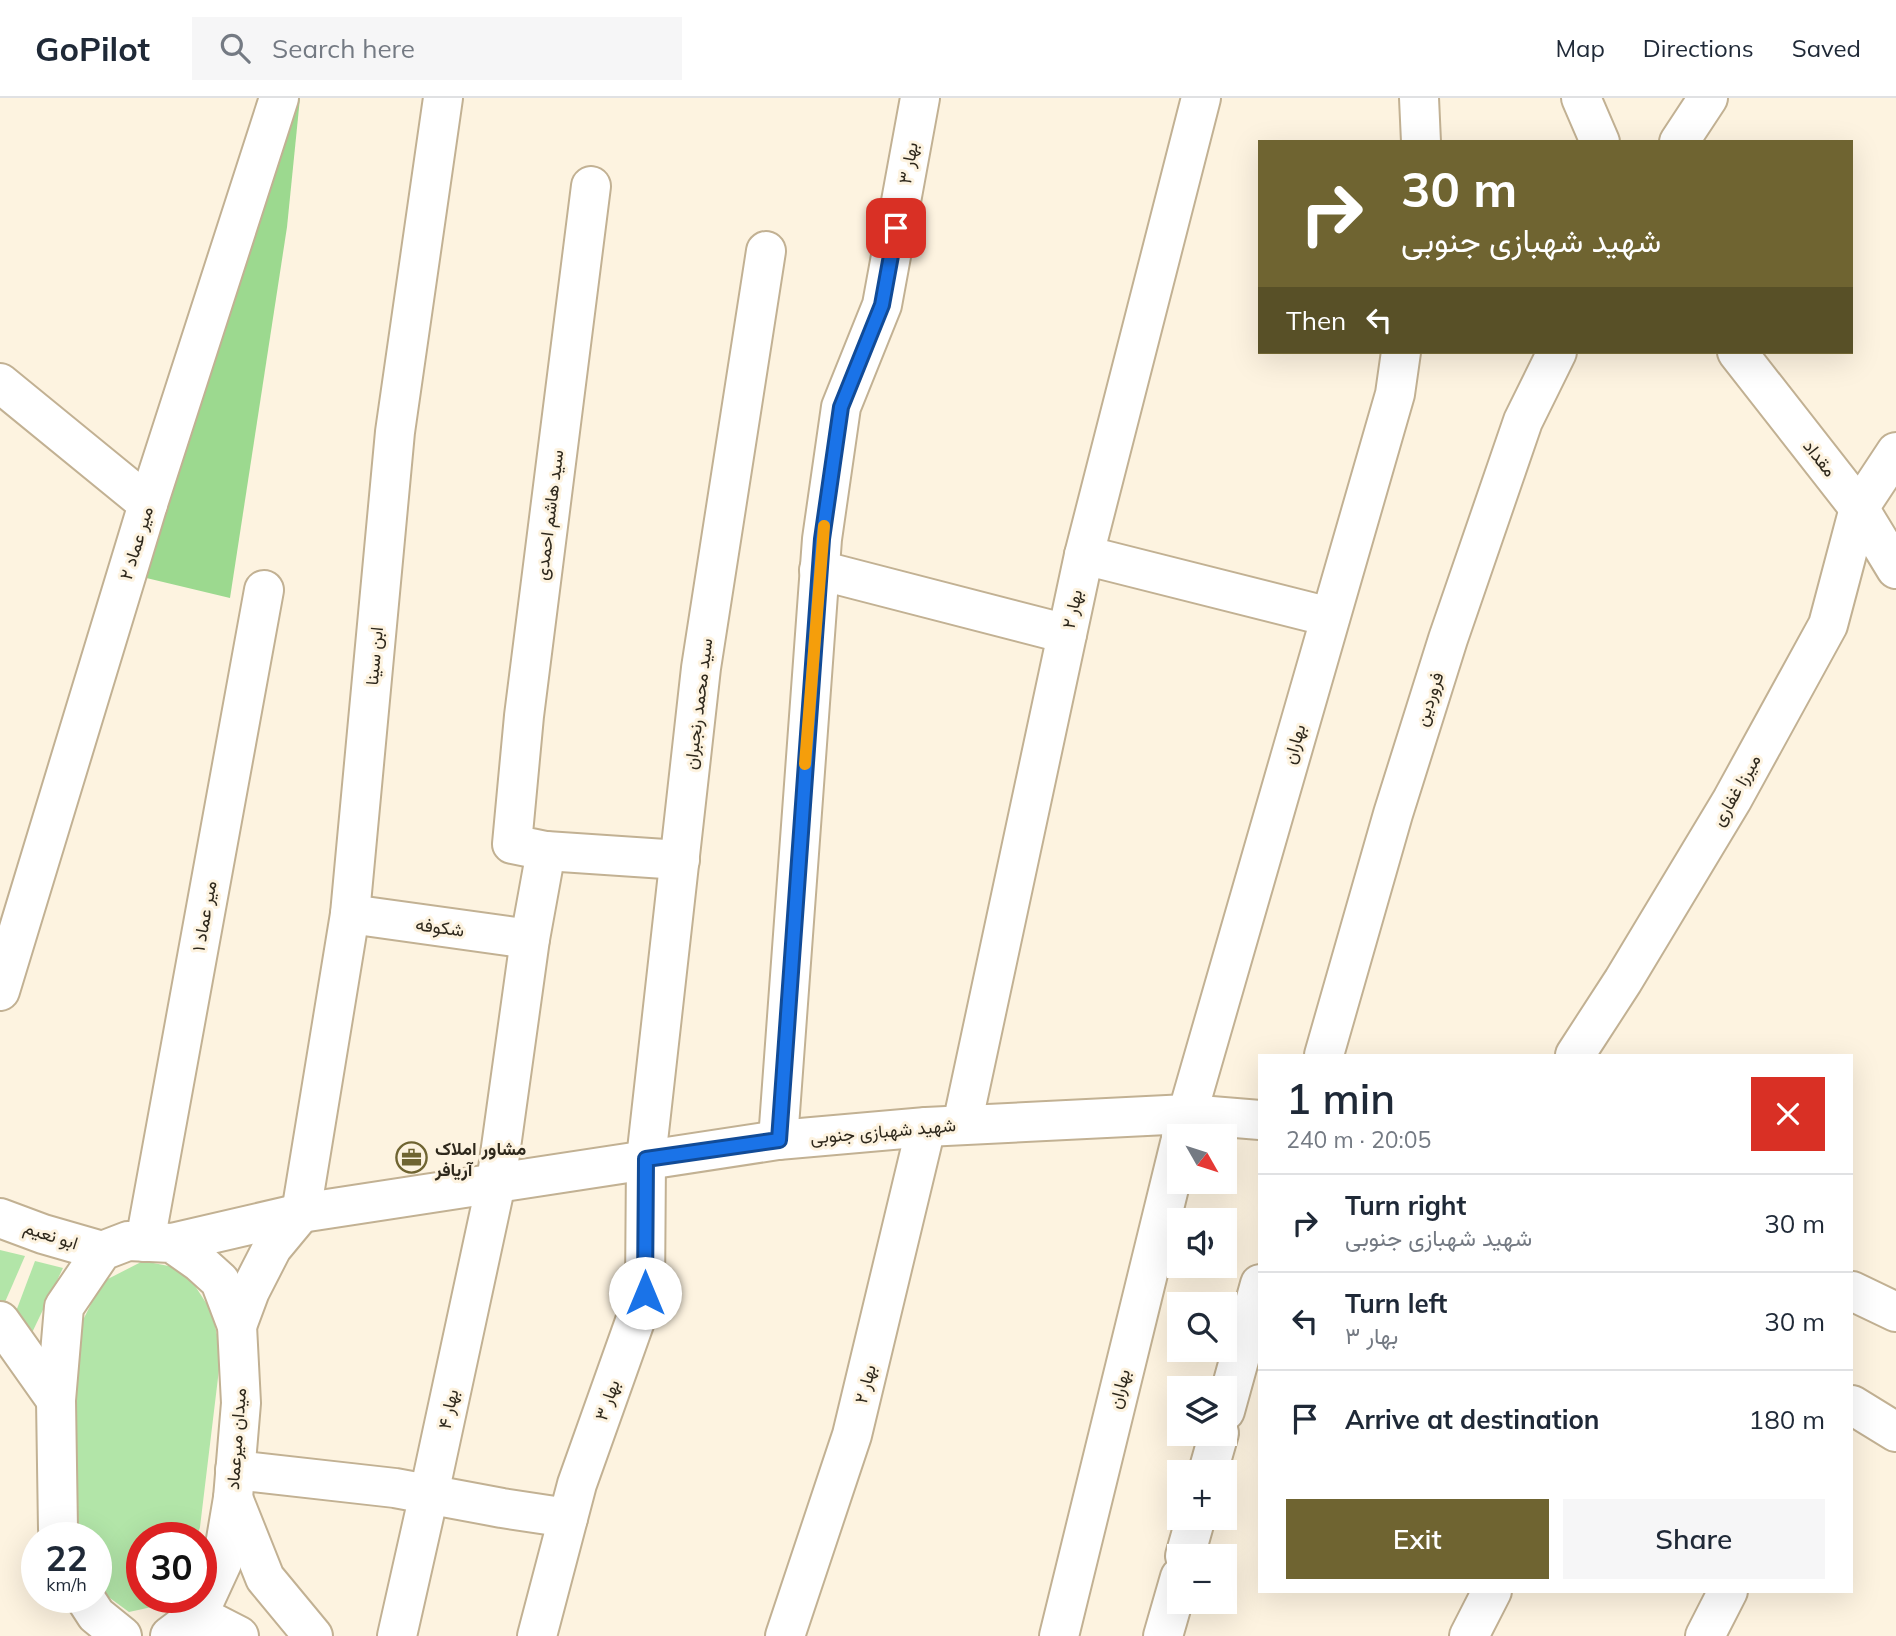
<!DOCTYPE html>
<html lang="en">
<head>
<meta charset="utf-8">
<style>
  body { margin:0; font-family:Mulish,Vazirmatn,sans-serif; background:#f6f6f7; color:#1f2937; height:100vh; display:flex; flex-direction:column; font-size:26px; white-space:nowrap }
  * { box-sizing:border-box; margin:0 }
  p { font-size:23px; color:#747a83 }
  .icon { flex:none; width:38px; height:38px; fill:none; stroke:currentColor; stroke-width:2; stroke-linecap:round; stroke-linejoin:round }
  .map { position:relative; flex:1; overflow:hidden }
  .sheet { position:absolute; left:1258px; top:956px; width:595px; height:539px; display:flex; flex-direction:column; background:#fff; border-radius:0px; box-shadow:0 7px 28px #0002 }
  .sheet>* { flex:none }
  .top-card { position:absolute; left:1258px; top:42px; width:595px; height:214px; border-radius:0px; box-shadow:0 7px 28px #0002; background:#6f6431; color:#fff; overflow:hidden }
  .needle { width:46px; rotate:129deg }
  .tools { position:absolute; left:1167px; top:1026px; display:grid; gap:14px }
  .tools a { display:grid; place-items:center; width:70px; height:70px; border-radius:0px; background:#fff; box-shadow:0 7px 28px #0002; font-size:35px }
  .speed { position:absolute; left:21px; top:1424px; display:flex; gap:14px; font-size:35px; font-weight:700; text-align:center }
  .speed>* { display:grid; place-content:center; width:91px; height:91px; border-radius:50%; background:#fff; box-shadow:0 7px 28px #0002; line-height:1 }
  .speed small { font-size:18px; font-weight:400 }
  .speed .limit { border:10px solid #d22; background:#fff; color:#111 }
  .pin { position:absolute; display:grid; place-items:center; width:60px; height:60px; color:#fff; margin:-30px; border-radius:14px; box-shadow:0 4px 10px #0006 }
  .me { position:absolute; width:77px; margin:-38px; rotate:0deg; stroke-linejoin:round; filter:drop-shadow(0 0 5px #0008) }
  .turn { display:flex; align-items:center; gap:24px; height:147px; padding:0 28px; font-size:32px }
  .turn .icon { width:91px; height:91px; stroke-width:2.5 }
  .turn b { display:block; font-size:49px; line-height:60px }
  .then { display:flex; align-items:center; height:66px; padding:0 28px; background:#0003; gap:14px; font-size:26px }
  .round { display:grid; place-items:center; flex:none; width:74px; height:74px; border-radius:0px; background:#f6f6f7 }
  .head { display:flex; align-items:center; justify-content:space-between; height:119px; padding:0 28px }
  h1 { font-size:42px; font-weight:600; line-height:52px }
  .cta { display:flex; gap:14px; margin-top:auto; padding:14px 28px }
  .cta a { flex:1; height:80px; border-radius:0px; background:#6f6431; color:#fff; font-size:28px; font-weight:600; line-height:80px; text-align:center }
  .cta a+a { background:#f6f6f7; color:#1f2937 }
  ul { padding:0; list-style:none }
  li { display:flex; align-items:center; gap:21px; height:98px; padding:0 28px; border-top:2px solid #e0e1e3 }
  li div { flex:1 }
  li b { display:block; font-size:26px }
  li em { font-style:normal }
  header { display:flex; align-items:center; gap:42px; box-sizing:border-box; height:98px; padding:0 35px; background:#fff; border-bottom:2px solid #e0e1e3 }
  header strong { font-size:33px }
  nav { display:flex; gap:38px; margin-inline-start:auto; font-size:24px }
  .search { width:490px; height:63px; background:#f6f6f7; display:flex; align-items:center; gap:18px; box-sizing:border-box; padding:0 24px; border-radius:0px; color:#747a83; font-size:26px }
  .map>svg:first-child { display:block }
  .green { fill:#b2e5a8 }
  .forest { fill:#9cd98f }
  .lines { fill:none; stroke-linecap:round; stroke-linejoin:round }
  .minor-casing { stroke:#c2b193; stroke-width:42 }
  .major-casing { stroke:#c2b193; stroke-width:42 }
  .minor { stroke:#fff; stroke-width:38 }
  .major { stroke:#fff; stroke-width:38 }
  .route-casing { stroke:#114b97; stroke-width:18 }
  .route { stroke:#1a73e8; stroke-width:12 }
  .slow { stroke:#f59e0b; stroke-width:12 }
  .labels { text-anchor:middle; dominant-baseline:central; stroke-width:6; stroke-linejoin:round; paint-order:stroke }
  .street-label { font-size:18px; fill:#2e281c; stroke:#fdf3e0 }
  .poi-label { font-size:18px; font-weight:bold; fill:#2e281c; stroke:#fdf3e0; text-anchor:start }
</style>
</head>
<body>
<header>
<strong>GoPilot</strong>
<div class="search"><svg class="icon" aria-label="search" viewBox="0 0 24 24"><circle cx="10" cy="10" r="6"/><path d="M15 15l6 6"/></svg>Search here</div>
<nav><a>Map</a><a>Directions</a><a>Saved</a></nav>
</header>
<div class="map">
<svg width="1896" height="1538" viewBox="0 0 1896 1538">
  <rect width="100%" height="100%" fill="#fdf3e0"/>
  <g class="green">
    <polygon points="0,1152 25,1158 2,1211 0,1208"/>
    <polygon points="35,1163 63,1170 29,1241 12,1224"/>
    <polygon points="143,1163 184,1171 212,1214 221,1255 200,1429 197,1440 142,1440 142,1500 168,1500 161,1507 129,1514 99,1492 96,1486 96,1440 77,1440 75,1289 79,1230 102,1184"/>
  </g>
  <polygon class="forest" points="280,0 300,0 287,129 230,500 138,478"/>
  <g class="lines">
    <defs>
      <g id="minor">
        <polyline points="1419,0 1421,44"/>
        <polyline points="1581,0 1600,44"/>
        <polyline points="1679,44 1708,0"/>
        <polyline points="591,88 524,618 512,746 546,753 680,762"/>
        <polyline points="1737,254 1859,410 1896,471"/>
        <polyline points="0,285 148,406"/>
        <polyline points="1084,457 1330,519"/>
        <polyline points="819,472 1067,536"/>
        <polyline points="350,816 530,841"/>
        <polyline points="0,893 148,406 279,0"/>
        <polyline points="1324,957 1393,716 1448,541 1523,323 1557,254"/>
        <polyline points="1575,957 1623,883 1732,702 1828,527 1859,410 1896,354"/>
        <polyline points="962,1027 1084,457 1201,0"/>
        <polyline points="1181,1038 1395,296 1401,254"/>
        <polyline points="778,1042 822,441 841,309 882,207 920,0"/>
        <polyline points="301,1115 350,816 395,334 443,0"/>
        <polyline points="145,1144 264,492"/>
        <polyline points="1852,1307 1896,1334"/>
        <polyline points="1225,1313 1260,1186"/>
        <polyline points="235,1372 395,1390 502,1410 568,1420"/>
        <polyline points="1208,1374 1219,1335"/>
        <polyline points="1185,1458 1196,1419"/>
        <polyline points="397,1538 429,1396 496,1085 530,841 546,753"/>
        <polyline points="537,1538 577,1386 645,1195 646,1061 701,570 766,153"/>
        <polyline points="785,1538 852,1337 926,1029"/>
        <polyline points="1059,1538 1180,1045"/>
        <polyline points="1163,1538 1180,1479"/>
        <polyline points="1469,1538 1492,1493"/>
        <polyline points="1705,1538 1728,1493"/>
      </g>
      <g id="major">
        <polyline points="0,1120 43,1136 102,1153"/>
        <polyline points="172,1145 301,1115 778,1042 926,1029 1187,1016 1260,1022"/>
        <polyline points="1852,1193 1896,1214"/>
        <polyline points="0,1223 56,1302"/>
        <polyline points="237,1228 250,1193 272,1150 301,1115"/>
        <polyline points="233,1400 265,1480 313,1538"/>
        <polyline points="61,1440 58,1431 56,1302 64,1209 102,1153 128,1143 172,1145 199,1164 220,1183 237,1228 241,1305 233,1400 222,1465 198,1517 170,1538"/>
        <polyline points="85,1500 96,1517 122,1538"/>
        <polyline points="198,1517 239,1538"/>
      </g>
    </defs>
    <use href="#minor" class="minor-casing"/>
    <use href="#major" class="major-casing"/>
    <use href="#minor" class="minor"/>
    <use href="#major" class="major"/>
  </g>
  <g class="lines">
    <defs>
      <polyline id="route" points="645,1195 646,1061 779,1042 822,441 841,309 882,207 896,130"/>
    </defs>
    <use href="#route" class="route-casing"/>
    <use href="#route" class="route"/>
    <polyline class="slow" points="805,666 824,428"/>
  </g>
  <defs>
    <symbol id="office-ring" viewBox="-11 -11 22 22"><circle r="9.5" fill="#fdf3e0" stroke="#6f6431" stroke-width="1.5"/><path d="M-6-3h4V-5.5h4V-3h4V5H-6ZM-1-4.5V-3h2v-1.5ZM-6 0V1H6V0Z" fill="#6f6431"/></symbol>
  </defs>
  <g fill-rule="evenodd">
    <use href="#office-ring" x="394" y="1042" width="35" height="35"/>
  </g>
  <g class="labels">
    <g class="street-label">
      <text transform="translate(908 65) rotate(-80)">بهار ۳</text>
      <text transform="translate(1820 360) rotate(52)">مقداد</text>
      <text transform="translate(549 417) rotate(-83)">سید هاشم احمدی</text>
      <text transform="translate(136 445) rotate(-73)">میر عماد ۲</text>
      <text transform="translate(1072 511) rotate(-78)">بهار ۲</text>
      <text transform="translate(374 558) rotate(-85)">ابن سینا</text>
      <text transform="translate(1429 601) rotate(-72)">فروردین</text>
      <text transform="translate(698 606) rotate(-83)">سید محمد رنجبران</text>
      <text transform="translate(1294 646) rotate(-74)">بهاران</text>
      <text transform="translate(1736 692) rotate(-60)">میرزا غفاری</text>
      <text transform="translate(204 818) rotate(-80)">میر عماد ۱</text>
      <text transform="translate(440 829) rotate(8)">شکوفه</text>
      <text transform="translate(883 1033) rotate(-5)">شهید شهبازی جنوبی</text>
      <text transform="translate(51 1137) rotate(18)">ابو نعیم</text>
      <text transform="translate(865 1286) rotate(-76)">بهار ۲</text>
      <text transform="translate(1119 1291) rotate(-76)">بهاران</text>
      <text transform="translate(607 1302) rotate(-71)">بهار ۳</text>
      <text transform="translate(448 1311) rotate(-78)">بهار ۴</text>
      <text transform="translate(236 1341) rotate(-86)">میدان میرعماد</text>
    </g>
    <g class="poi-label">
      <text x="435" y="1050">مشاور املاک<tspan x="435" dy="21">آریافر</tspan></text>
    </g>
  </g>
</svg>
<div class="tools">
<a><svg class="needle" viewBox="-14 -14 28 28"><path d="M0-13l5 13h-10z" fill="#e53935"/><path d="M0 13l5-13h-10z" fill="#747a83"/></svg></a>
<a><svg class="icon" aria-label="sound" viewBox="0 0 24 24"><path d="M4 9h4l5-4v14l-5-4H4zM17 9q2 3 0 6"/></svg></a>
<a><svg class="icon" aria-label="search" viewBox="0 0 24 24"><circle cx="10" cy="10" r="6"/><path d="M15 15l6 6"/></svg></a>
<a><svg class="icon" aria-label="layers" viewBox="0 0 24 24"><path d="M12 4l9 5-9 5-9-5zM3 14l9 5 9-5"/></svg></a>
<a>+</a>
<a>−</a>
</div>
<div class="speed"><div>22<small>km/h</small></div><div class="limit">30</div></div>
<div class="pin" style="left:896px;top:130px;background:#d93025"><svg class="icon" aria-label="arrive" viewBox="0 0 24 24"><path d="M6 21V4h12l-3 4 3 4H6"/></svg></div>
<svg class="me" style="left:645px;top:1195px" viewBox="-20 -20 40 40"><circle r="19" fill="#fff"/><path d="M0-13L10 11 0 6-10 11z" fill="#1a73e8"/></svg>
<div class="top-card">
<div class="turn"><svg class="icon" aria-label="right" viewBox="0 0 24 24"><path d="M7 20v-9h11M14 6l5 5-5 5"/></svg><div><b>30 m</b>شهید شهبازی جنوبی</div></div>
<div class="then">Then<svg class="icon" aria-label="left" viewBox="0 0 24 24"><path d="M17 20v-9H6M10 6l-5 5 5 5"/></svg></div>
</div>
<section class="sheet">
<div class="head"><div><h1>1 min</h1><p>240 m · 20:05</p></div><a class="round" style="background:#d93025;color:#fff"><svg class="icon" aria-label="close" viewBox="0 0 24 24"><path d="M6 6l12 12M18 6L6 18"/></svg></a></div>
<ul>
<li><svg class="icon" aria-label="right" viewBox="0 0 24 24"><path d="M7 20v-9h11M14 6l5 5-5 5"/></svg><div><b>Turn right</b><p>شهید شهبازی جنوبی</p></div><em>30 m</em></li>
<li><svg class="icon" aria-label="left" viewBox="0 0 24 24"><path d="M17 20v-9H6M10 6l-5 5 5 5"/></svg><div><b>Turn left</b><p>بهار ۳</p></div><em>30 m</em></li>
<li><svg class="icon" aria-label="arrive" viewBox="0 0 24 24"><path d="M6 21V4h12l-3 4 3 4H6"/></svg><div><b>Arrive at destination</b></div><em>180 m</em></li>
</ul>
<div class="cta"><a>Exit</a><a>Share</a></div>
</section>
</div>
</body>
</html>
